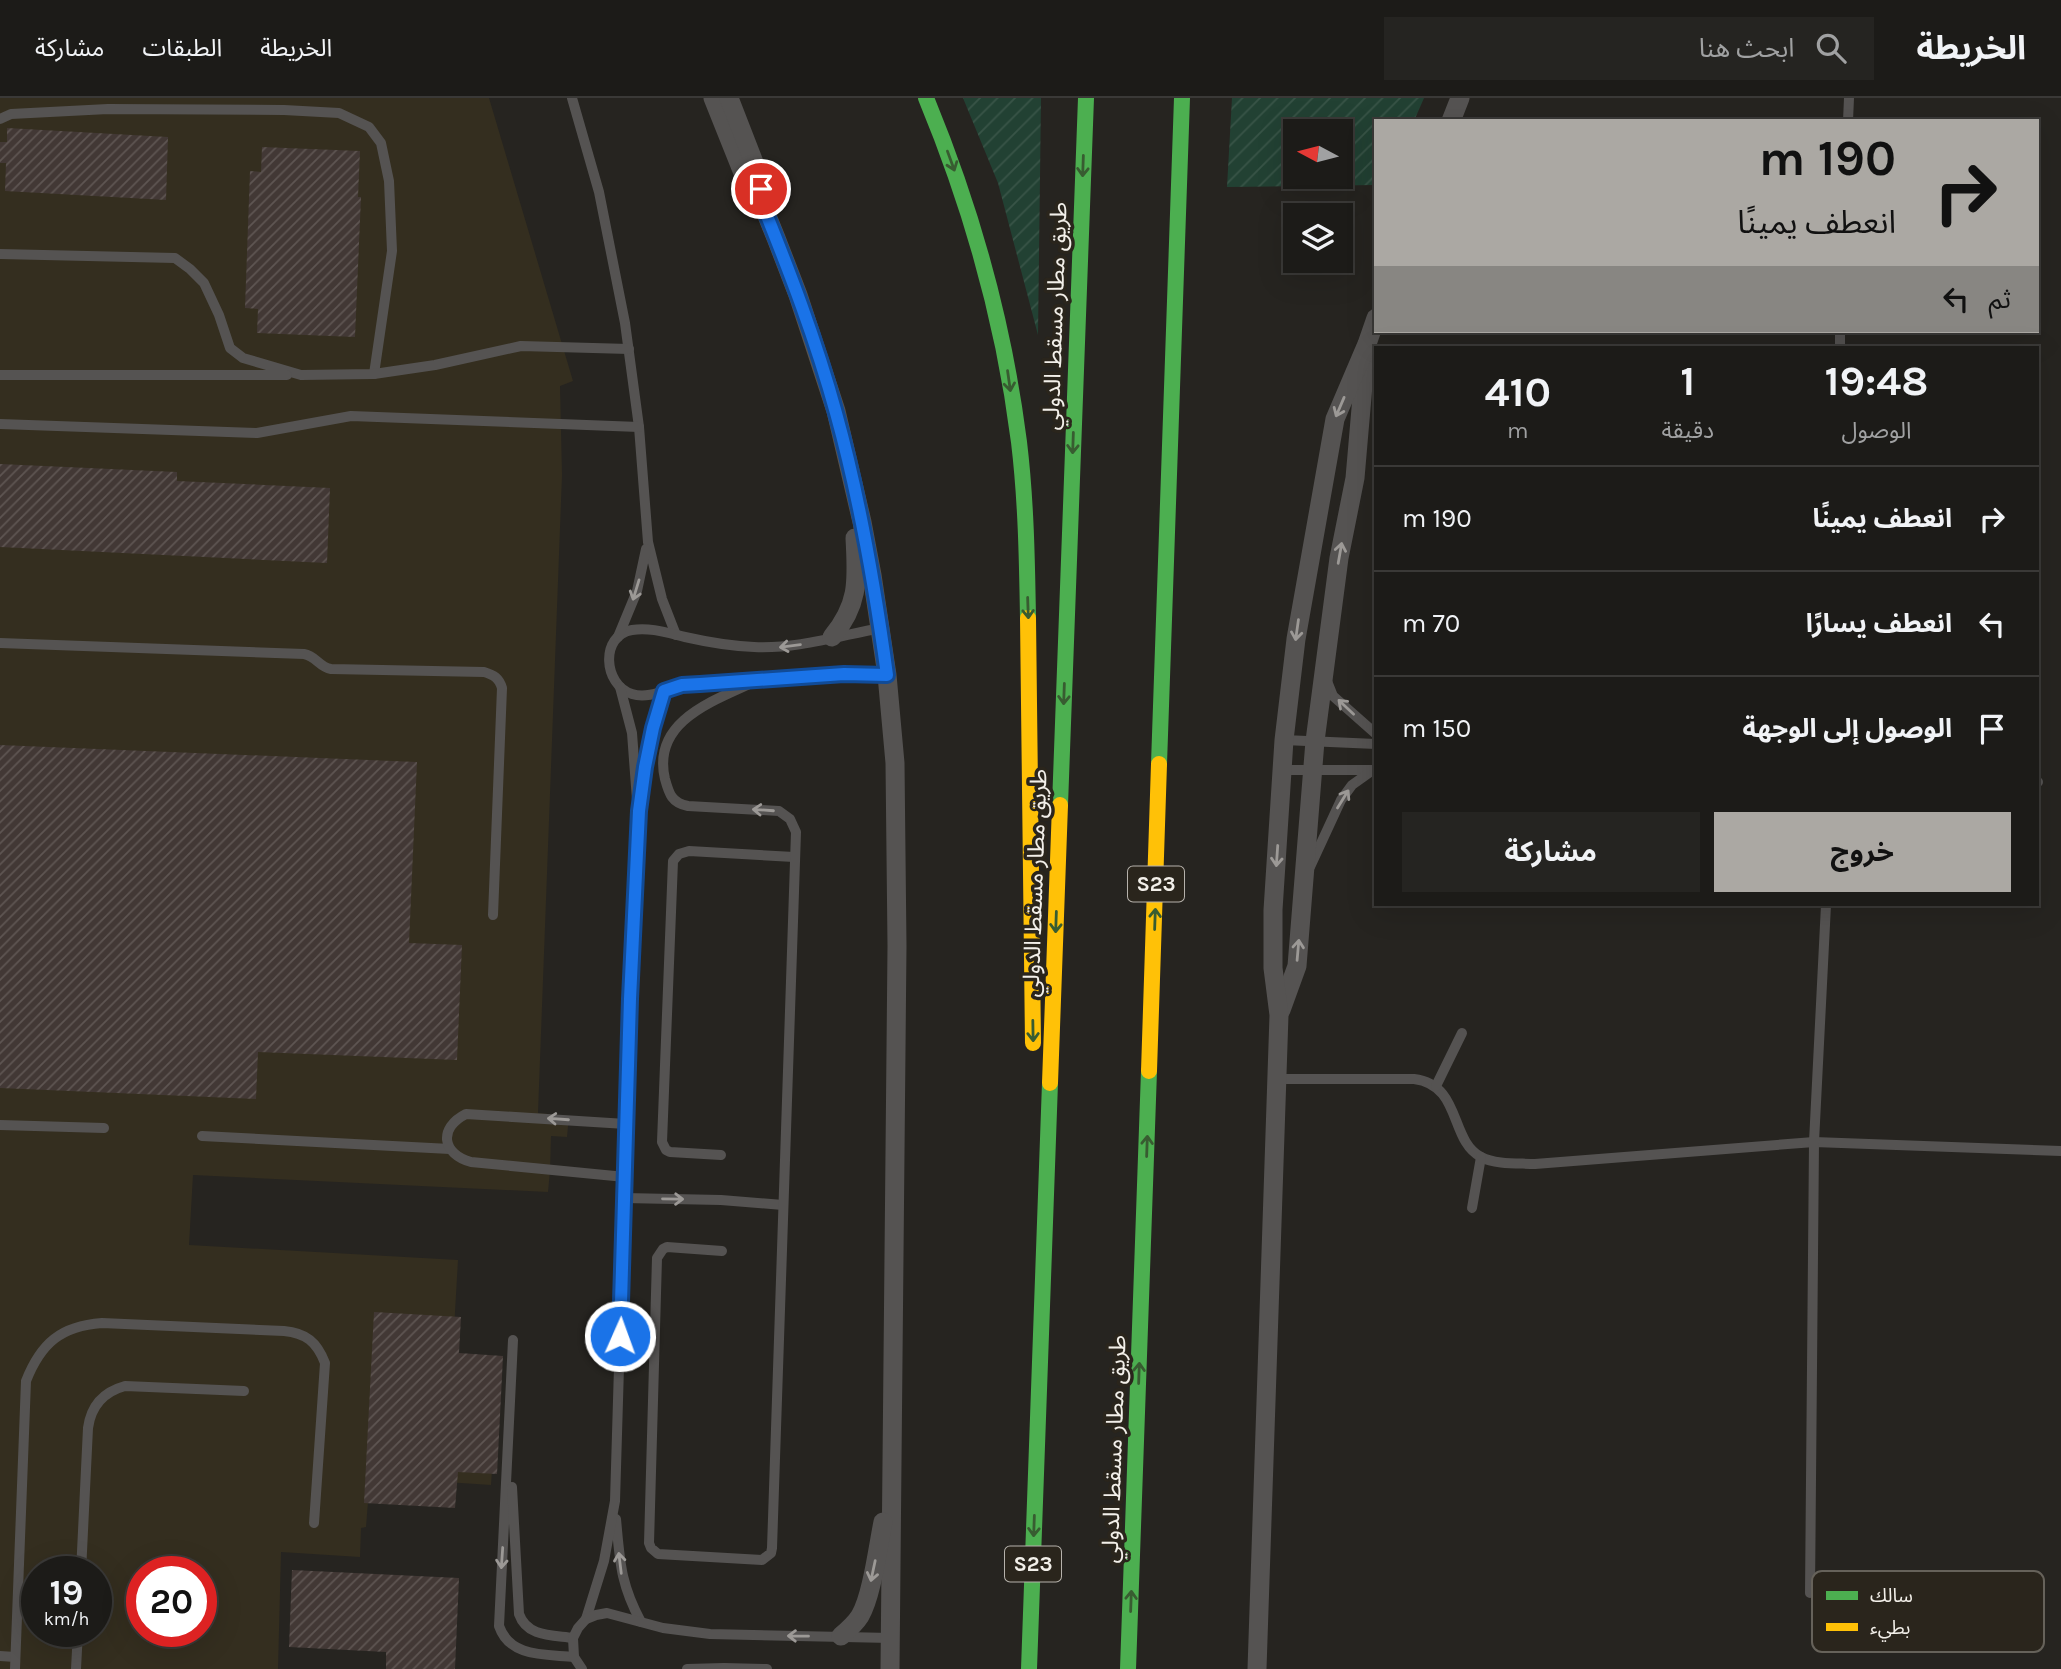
<!DOCTYPE html>
<html lang="ar">
<head>
<meta charset="utf-8">
<style>
  body { margin:0; font-family:Karla,"Noto Sans Arabic",sans-serif; background:#252421; color:#f1f3f6; direction:rtl; height:100vh; display:flex; flex-direction:column; font-size:26px; white-space:nowrap }
  * { box-sizing:border-box; margin:0 }
  p { font-size:23px; color:#a0a1a2 }
  .icon { flex:none; width:38px; height:38px; fill:none; stroke:currentColor; stroke-width:2; stroke-linecap:round; stroke-linejoin:round }
  .map { position:relative; flex:1; overflow:hidden; direction:ltr }
  .panel { position:absolute; left:1374px; top:248px; width:665px; height:560px; display:flex; flex-direction:column; background:#1c1b18; border-radius:0px; box-shadow:0 7px 28px #0002,0 0 0 2px #3a3937; direction:rtl }
  .panel>* { flex:none }
  .guide { position:absolute; left:1374px; top:21px; width:665px; height:214px; border-radius:0px; box-shadow:0 7px 28px #0002,0 0 0 2px #3a3937; direction:rtl; background:#aba8a3; color:#111; overflow:hidden }
  .needle { width:46px; rotate:277deg }
  .controls { position:absolute; left:1283px; top:21px; display:grid; gap:14px }
  .controls a { display:grid; place-items:center; width:70px; height:70px; border-radius:0px; background:#1c1b18; box-shadow:0 7px 28px #0002,0 0 0 2px #3a3937; font-size:35px }
  .speed { position:absolute; left:21px; top:1458px; display:flex; gap:14px; font-size:35px; font-weight:700; text-align:center }
  .speed>* { display:grid; place-content:center; width:91px; height:91px; border-radius:50%; background:#1c1b18; box-shadow:0 7px 28px #0002,0 0 0 2px #3a3937; line-height:1 }
  .speed small { font-size:18px; font-weight:400 }
  .speed .limit { border:10px solid #d22; background:#fff; color:#111 }
  .pin { position:absolute; display:grid; place-items:center; width:60px; height:60px; color:#fff; margin:-30px; border:4px solid #fff; border-radius:50%; box-shadow:0 2px 7px #0007 }
  .me { position:absolute; width:77px; margin:-38px; rotate:2deg; stroke-linejoin:round; filter:drop-shadow(0 0 5px #0008) }
  .turn { display:flex; align-items:center; gap:24px; height:147px; padding:0 28px; font-size:32px }
  .turn .icon { width:91px; height:91px; stroke-width:2.5 }
  .turn b { display:block; font-size:49px; line-height:60px }
  .then { display:flex; align-items:center; height:66px; padding:0 28px; background:#0003; gap:14px; font-size:26px }
  .eta { display:flex; justify-content:space-evenly; align-items:center; height:119px; text-align:center }
  .eta b { font-size:42px; font-weight:700; line-height:49px }
  .primary-button { display:flex; gap:14px; margin-top:auto; padding:14px 28px }
  .primary-button a { flex:1; height:80px; border-radius:0px; background:#aba8a3; color:#111; font-size:28px; font-weight:700; line-height:80px; text-align:center }
  .primary-button a+a { background:#252421; color:#f1f3f6 }
  ul { padding:0; list-style:none }
  li { display:flex; align-items:center; gap:21px; height:105px; padding:0 28px; border-top:2px solid #3a3937 }
  li div { flex:1 }
  li b { display:block; font-size:26px }
  li em { font-style:normal }
  header { display:flex; align-items:center; gap:42px; box-sizing:border-box; height:98px; padding:0 35px; background:#1c1b18; border-bottom:2px solid #3a3937 }
  header strong { font-size:33px }
  nav { display:flex; gap:38px; margin-inline-start:auto; font-size:24px }
  .search { width:490px; height:63px; background:#252421; display:flex; align-items:center; gap:18px; box-sizing:border-box; padding:0 24px; border-radius:0px; color:#a0a1a2; font-size:26px }
  .map>svg:first-child { display:block }
  .built { fill:#342e1f; fill-rule:evenodd }
  .garden { fill:url(#garden-furrows); fill-rule:evenodd }
  .building { fill:url(#building-hatch) }
  .lines { fill:none; stroke-linecap:round; stroke-linejoin:round }
  .lane { stroke:#555352; stroke-width:10 }
  .street { stroke:#555352; stroke-width:19 }
  .fast { stroke:#4caf50; stroke-width:16 }
  .slow { stroke:#ffc107; stroke-width:16 }
  .oneway { stroke:#385c31 }
  .oneway2 { stroke:#9c9996 }
  .route-casing { stroke:#114b97; stroke-width:18 }
  .route { stroke:#1a73e8; stroke-width:12 }
  .labels { text-anchor:middle; dominant-baseline:central; stroke-width:7; stroke-linejoin:round; paint-order:stroke }
  .shield { fill:#2a251c; stroke:#b6b2ac; stroke-width:2 }
  .shield-label { font-size:21px; font-weight:bold; fill:#f2efe9 }
  .street-label { font-size:23px; fill:#f2efe9; stroke:#2a251c }
  .key { fill:#2a251c; stroke:#66625a; stroke-width:2 }
  .key-label { font-size:19px; fill:#f2efe9 }
</style>
</head>
<body>
<header>
<strong>الخريطة</strong>
<div class="search"><svg class="icon" aria-label="search" viewBox="0 0 24 24"><circle cx="10" cy="10" r="6"/><path d="M15 15l6 6"/></svg>ابحث هنا</div>
<nav><a>الخريطة</a><a>الطبقات</a><a>مشاركة</a></nav>
</header>
<div class="map">
<svg width="2061" height="1571" viewBox="0 0 2061 1571">
  <defs>
    <pattern id="garden-furrows" width="10" height="10" patternUnits="userSpaceOnUse" patternTransform="scale(1.75)"><rect width="10" height="10" fill="#224133"/><path d="M-1 1l2-2M0 10L10 0M9 11l2-2" fill="none" stroke="#385447"/></pattern>
    <pattern id="building-hatch" width="6" height="6" patternUnits="userSpaceOnUse" patternTransform="scale(1.75)"><rect width="6" height="6" fill="#423835"/><path d="M-1 1l2-2M0 6l6-6M5 7l2-2" fill="none" stroke="#5e5552"/></pattern>
  </defs>
  <rect width="100%" height="100%" fill="#262420"/>
  <path class="built" d="M0,0H489L573,283L560,288L562,377L538,1015L569,1018L567,1039L551,1038L550,1073L548,1094L193,1077L189,1147L458,1162L452,1266L499,1268L491,1387L370,1379L366,1429L361,1430L360,1459L281,1454L278,1571H0ZM37,1474H96V1533H37ZM142,1474H201V1533H142Z"/>
  <g class="garden">
    <polygon points="963,0 1041,0 1038,237 998,85"/>
    <path d="M1232,0H1424L1414,23H1376L1375,87L1227,89ZM1295,33H1340V79H1295Z"/>
  </g>
  <g class="building">
    <polygon points="7,30 168,39 166,102 5,93 6,65 0,65 0,44 7,44"/>
    <polygon points="262,49 360,53 358,99 361,99 355,239 257,235 258,211 245,210 250,73 261,74"/>
    <polygon points="0,366 177,374 177,383 330,390 327,465 0,449"/>
    <polygon points="0,647 417,664 409,845 462,847 457,962 258,954 256,1001 0,990"/>
    <polygon points="374,1214 461,1219 459,1255 503,1258 497,1376 458,1374 455,1410 364,1405"/>
    <polygon points="292,1472 459,1480 455,1571 386,1571 386,1554 289,1549"/>
  </g>
  <g class="lines">
    <g class="lane">
      <polyline points="572,0 599,94 625,225 639,329 648,444 662,501 676,537"/>
      <polyline points="0,21 11,16 108,11 284,12 339,15 369,29 381,45 389,83 392,153 374,276"/>
      <polyline points="1848,23 1849,0"/>
      <polyline points="0,156 175,160 190,171 204,185 219,217 230,250 243,260 301,277 374,276 435,267 521,248 629,251"/>
      <polyline points="1840,250 1840,233"/>
      <polyline points="0,277 287,277"/>
      <polyline points="0,326 257,335 351,318 639,329"/>
      <path d="M881,530C838,538 797,551 754,549C731,548 707,544 685,539C668,535 650,529 632,532C600,537 603,587 632,596C648,601 664,592 679,588C686,587 693,586 700,586L844,576L887,577"/>
      <polyline points="618,539 637,493 646,451"/>
      <path d="M0,545L304,556C316,558 319,569 331,571L484,574C494,577 499,580 502,590L493,817"/>
      <polyline points="1327,583 1333,598 1376,636"/>
      <polyline points="620,589 632,635 637,702"/>
      <polyline points="1284,642 1376,646"/>
      <polyline points="1283,672 1373,672"/>
      <polyline points="2037,683 2038,684"/>
      <polyline points="1310,769 1341,702 1352,687 1373,672"/>
      <path d="M1278,981H1414C1462,987 1449,1042 1481,1059C1496,1067 1519,1065 1535,1066L1814,1044L2061,1053"/>
      <polyline points="1436,988 1462,935"/>
      <polyline points="0,1027 104,1030"/>
      <polyline points="202,1038 450,1051"/>
      <polyline points="721,1057 670,1054 666,1052 662,1044 673,763 679,756 689,753 794,759"/>
      <path d="M625,1079L471,1064C442,1056 438,1030 466,1016L626,1026"/>
      <polyline points="624,1100 721,1102 783,1107"/>
      <polyline points="1472,1110 1481,1059"/>
      <path d="M722,1153L667,1149L663,1151L657,1160L649,1445L651,1450L658,1456L762,1462L771,1455L772,1450L796,734L790,721L779,713L688,708C672,705 669,696 665,681C651,622 716,602 758,582"/>
      <path d="M513,1242L499,1528C510,1560 546,1556 574,1559"/>
      <path d="M512,1389L519,1516C527,1539 552,1537 573,1540"/>
      <path d="M616,1421C620,1463 620,1485 641,1524"/>
      <path d="M81,1474L88,1330C91,1308 103,1294 125,1288L244,1293"/>
      <polyline points="1810,1495 1814,1044 1826,807"/>
      <polyline points="586,1521 604,1463 615,1403 630,901 639,713 644,669 653,630 664,593"/>
      <polyline points="0,1558 15,1559"/>
      <path d="M15,1571L26,1283C41,1245 61,1228 102,1225L284,1233C306,1235 317,1244 325,1265L314,1425"/>
      <polyline points="76,1571 78,1533"/>
      <polyline points="582,1571 574,1559 573,1540 578,1530 586,1521 596,1517 607,1515 663,1530 710,1536 891,1540"/>
      <polyline points="687,1571 724,1570 767,1571"/>
    </g>
    <g class="street">
      <polyline points="713,0 743,75 761,103 776,140 798,197 836,313 862,424 872,477 887,577 895,665 897,848 890,1571"/>
      <polyline points="729,0 755,67 761,98"/>
      <polyline points="1451,23 1460,0"/>
      <path d="M832,539C860,505 857,481 855,440"/>
      <polyline points="1281,912 1297,868 1315,643 1339,460 1355,380 1365,264"/>
      <path d="M841,1538C848,1532 855,1526 860,1518C872,1498 878,1448 883,1424"/>
      <polyline points="1257,1571 1279,917 1273,870 1273,812 1284,642 1296,541 1335,321 1367,246 1376,220"/>
    </g>
    <g class="fast">
      <path d="M926,0C972,111 1004,225 1019,344C1026,402 1027,461 1028,520"/>
      <polyline points="1159,666 1182,0"/>
      <polyline points="1060,707 1086,0"/>
      <polyline points="1029,1571 1050,985"/>
      <polyline points="1128,1571 1149,973"/>
    </g>
    <g class="slow">
      <polyline points="1028,520 1033,945"/>
      <polyline points="1149,973 1159,666"/>
      <polyline points="1050,985 1060,707"/>
    </g>
  </g>
  <defs><path id="oneway-shaft" d="M-6 0H5M1.5-3L5.5 0L1.5 3" fill="none" stroke-width="1.6" stroke-linecap="round" stroke-linejoin="round" transform="scale(1.75)"/></defs>
  <g class="oneway">
    <use href="#oneway-shaft" transform="translate(951 63) rotate(70)"/>
    <use href="#oneway-shaft" transform="translate(1083 68) rotate(92)"/>
    <use href="#oneway-shaft" transform="translate(1009 283) rotate(82)"/>
    <use href="#oneway-shaft" transform="translate(1073 345) rotate(92)"/>
    <use href="#oneway-shaft" transform="translate(1028 510) rotate(88)"/>
    <use href="#oneway-shaft" transform="translate(1064 596) rotate(92)"/>
    <use href="#oneway-shaft" transform="translate(1155 821) rotate(-88)"/>
    <use href="#oneway-shaft" transform="translate(1056 824) rotate(92)"/>
    <use href="#oneway-shaft" transform="translate(1033 933) rotate(89)"/>
    <use href="#oneway-shaft" transform="translate(1147 1048) rotate(-88)"/>
    <use href="#oneway-shaft" transform="translate(1139 1275) rotate(-88)"/>
    <use href="#oneway-shaft" transform="translate(1034 1428) rotate(92)"/>
    <use href="#oneway-shaft" transform="translate(1131 1503) rotate(-88)"/>
  </g>
  <g class="oneway2">
    <use href="#oneway-shaft" transform="translate(1340 309) rotate(113)"/>
    <use href="#oneway-shaft" transform="translate(1340 455) rotate(-80)"/>
    <use href="#oneway-shaft" transform="translate(636 492) rotate(107)"/>
    <use href="#oneway-shaft" transform="translate(1297 532) rotate(98)"/>
    <use href="#oneway-shaft" transform="translate(790 548) rotate(173)"/>
    <use href="#oneway-shaft" transform="translate(1346 609) rotate(-137)"/>
    <use href="#oneway-shaft" transform="translate(1343 701) rotate(-58)"/>
    <use href="#oneway-shaft" transform="translate(763 712) rotate(-176)"/>
    <use href="#oneway-shaft" transform="translate(1277 758) rotate(94)"/>
    <use href="#oneway-shaft" transform="translate(1298 852) rotate(-85)"/>
    <use href="#oneway-shaft" transform="translate(558 1021) rotate(-176)"/>
    <use href="#oneway-shaft" transform="translate(673 1101) rotate(1)"/>
    <use href="#oneway-shaft" transform="translate(502 1460) rotate(94)"/>
    <use href="#oneway-shaft" transform="translate(620 1465) rotate(-97)"/>
    <use href="#oneway-shaft" transform="translate(873 1473) rotate(102)"/>
    <use href="#oneway-shaft" transform="translate(798 1538) rotate(-179)"/>
  </g>
  <g class="lines">
    <defs>
      <path id="route" d="M620,1238L630,901L639,713L645,669L653,630L664,593L682,587L700,586L844,576L887,577C875,489 860,401 836,315C816,242 789,172 761,103V91"/>
    </defs>
    <use href="#route" class="route-casing"/>
    <use href="#route" class="route"/>
  </g>
  <g class="labels">
    <g class="shield">
      <rect x="1128" y="768.5" width="56" height="35" rx="5"/>
      <rect x="1005" y="1448.5" width="56" height="35" rx="5"/>
    </g>
    <g class="shield-label">
      <text x="1156" y="786">S23</text>
      <text x="1033" y="1466">S23</text>
    </g>
    <g class="street-label">
      <text transform="translate(1055 218) rotate(-88)">طريق مطار مسقط الدولي</text>
      <text transform="translate(1035 785) rotate(-88)">طريق مطار مسقط الدولي</text>
      <text transform="translate(1114 1351) rotate(-88)">طريق مطار مسقط الدولي</text>
    </g>
  </g>
  <rect x="1812" y="1473" width="232" height="81" rx="10" class="key"/>
  <rect x="1826" y="1493" width="32" height="9" fill="#4caf50"/>
  <rect x="1826" y="1525" width="32" height="8" fill="#ffc107"/>
  <g class="key-label">
    <text x="1870" y="1504">سالك</text>
    <text x="1870" y="1536">بطيء</text>
  </g>
</svg>
<div class="controls">
<a><svg class="needle" viewBox="-14 -14 28 28"><path d="M0-13l5 13h-10z" fill="#e53935"/><path d="M0 13l5-13h-10z" fill="#a0a1a2"/></svg></a>
<a><svg class="icon" aria-label="layers" viewBox="0 0 24 24"><path d="M12 4l9 5-9 5-9-5zM3 14l9 5 9-5"/></svg></a>
</div>
<div class="speed"><div>19<small>km/h</small></div><div class="limit">20</div></div>
<div class="pin" style="left:761px;top:91px;background:#d93025"><svg class="icon" aria-label="arrive" viewBox="0 0 24 24"><path d="M6 21V4h12l-3 4 3 4H6"/></svg></div>
<svg class="me" style="left:620px;top:1238px" viewBox="-20 -20 40 40"><circle r="17" fill="#1a73e8" stroke="#fff" stroke-width="3"/><path d="M0-11L8 9 0 5-8 9z" fill="#fff"/></svg>
<div class="guide">
<div class="turn"><svg class="icon" aria-label="right" viewBox="0 0 24 24"><path d="M7 20v-9h11M14 6l5 5-5 5"/></svg><div><b>190 m</b>انعطف يمينًا</div></div>
<div class="then">ثم<svg class="icon" aria-label="left" viewBox="0 0 24 24"><path d="M17 20v-9H6M10 6l-5 5 5 5"/></svg></div>
</div>
<section class="panel">
<div class="eta">
<div><b>19:48</b><p>الوصول</p></div>
<div><b>1</b><p>دقيقة</p></div>
<div><b>410</b><p>m</p></div>
</div>
<ul>
<li><svg class="icon" aria-label="right" viewBox="0 0 24 24"><path d="M7 20v-9h11M14 6l5 5-5 5"/></svg><div><b>انعطف يمينًا</b></div><em>190 m</em></li>
<li><svg class="icon" aria-label="left" viewBox="0 0 24 24"><path d="M17 20v-9H6M10 6l-5 5 5 5"/></svg><div><b>انعطف يسارًا</b></div><em>70 m</em></li>
<li><svg class="icon" aria-label="arrive" viewBox="0 0 24 24"><path d="M6 21V4h12l-3 4 3 4H6"/></svg><div><b>الوصول إلى الوجهة</b></div><em>150 m</em></li>
</ul>
<div class="primary-button"><a>خروج</a><a>مشاركة</a></div>
</section>
</div>
</body>
</html>
